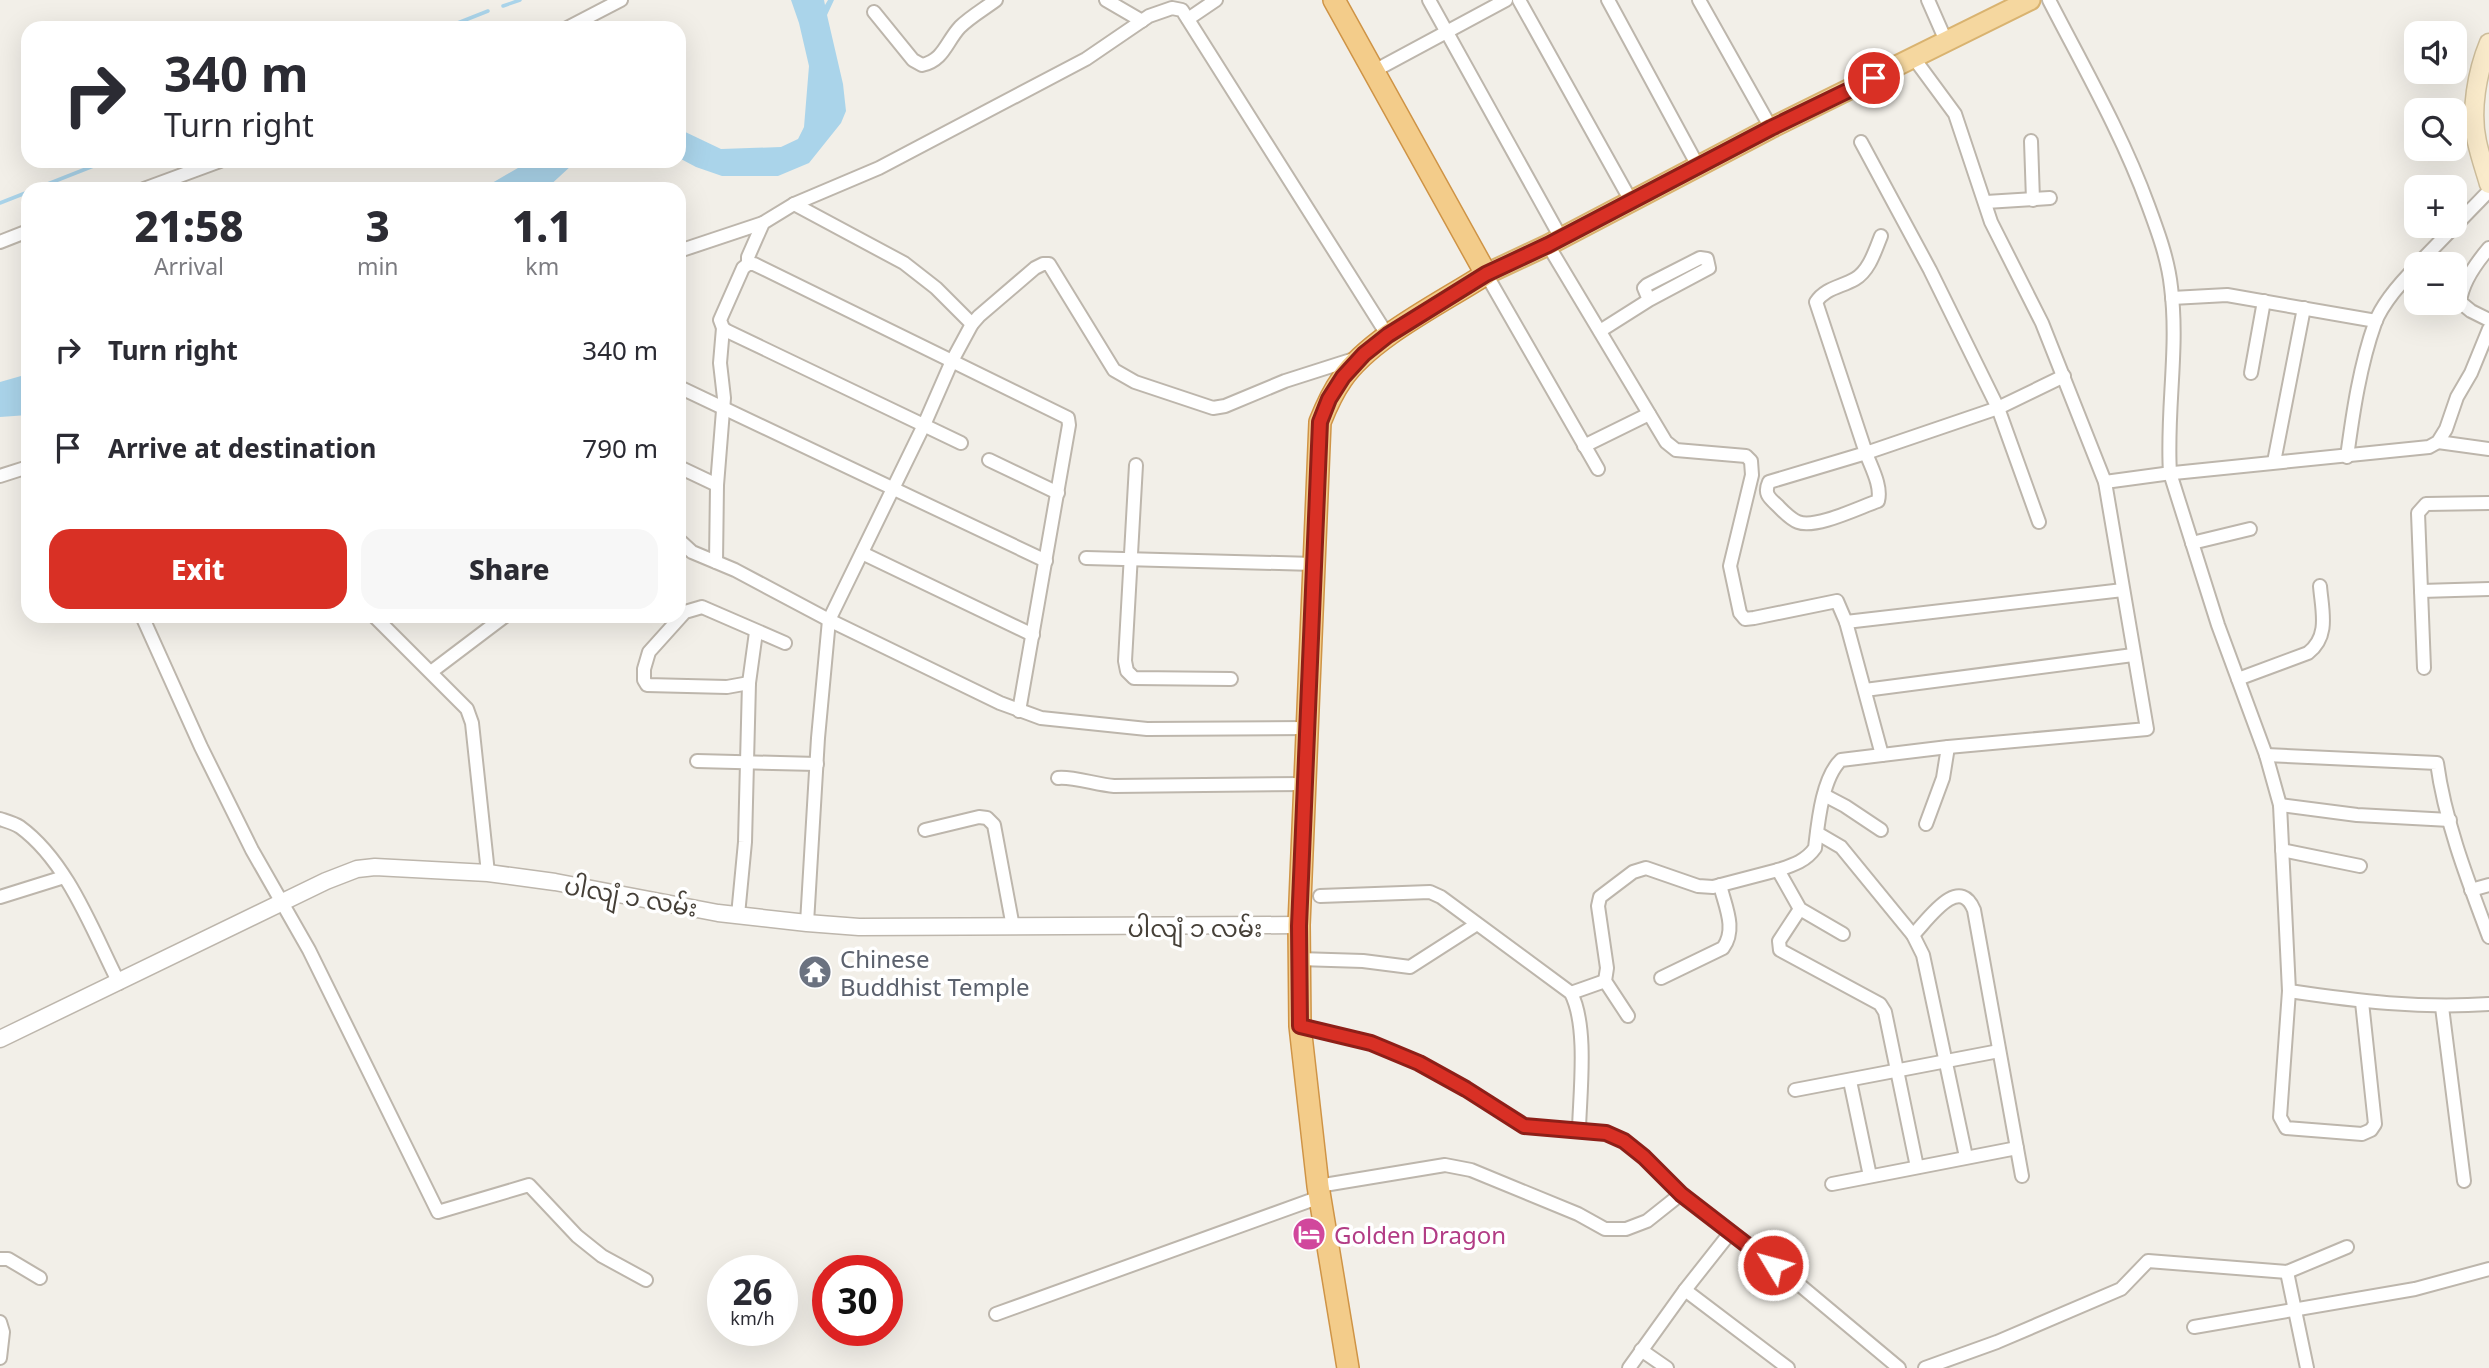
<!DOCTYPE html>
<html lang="en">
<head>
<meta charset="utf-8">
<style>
  body { margin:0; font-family:"Noto Sans","Noto Sans Myanmar",sans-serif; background:#f7f7f7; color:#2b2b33; height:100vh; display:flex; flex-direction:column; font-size:26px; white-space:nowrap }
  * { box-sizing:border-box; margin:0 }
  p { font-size:23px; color:#7c7c81 }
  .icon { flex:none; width:38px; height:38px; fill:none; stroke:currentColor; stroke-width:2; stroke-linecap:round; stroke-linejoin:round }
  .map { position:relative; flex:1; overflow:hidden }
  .panel { position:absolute; left:21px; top:182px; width:665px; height:441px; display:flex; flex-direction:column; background:#fff; border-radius:21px; box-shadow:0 7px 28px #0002 }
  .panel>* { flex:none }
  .banner { position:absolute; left:21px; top:21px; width:665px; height:147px; border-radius:21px; box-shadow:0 7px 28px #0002; background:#fff; color:#2b2b33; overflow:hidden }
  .fabs { position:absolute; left:2404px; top:21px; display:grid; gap:14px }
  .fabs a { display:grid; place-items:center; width:63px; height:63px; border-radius:14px; background:#fff; box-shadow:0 7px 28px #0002; font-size:35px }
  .speed { position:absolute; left:707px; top:1255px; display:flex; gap:14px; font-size:35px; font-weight:700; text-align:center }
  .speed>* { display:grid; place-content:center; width:91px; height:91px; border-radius:50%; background:#fff; box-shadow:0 7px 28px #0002; line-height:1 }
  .speed small { font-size:18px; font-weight:400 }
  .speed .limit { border:10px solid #d22; background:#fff; color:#111 }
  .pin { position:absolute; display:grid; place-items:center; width:60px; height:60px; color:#fff; margin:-30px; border:4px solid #fff; border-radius:50%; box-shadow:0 2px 7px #0007 }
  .me { position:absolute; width:77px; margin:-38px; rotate:307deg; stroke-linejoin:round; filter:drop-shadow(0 0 5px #0008) }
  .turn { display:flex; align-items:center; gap:24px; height:147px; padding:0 28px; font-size:32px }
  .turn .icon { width:91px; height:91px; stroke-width:2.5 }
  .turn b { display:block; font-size:49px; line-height:60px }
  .eta { display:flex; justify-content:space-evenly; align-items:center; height:119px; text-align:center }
  .eta b { font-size:42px; font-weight:800; line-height:49px }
  .cta { display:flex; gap:14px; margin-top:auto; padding:14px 28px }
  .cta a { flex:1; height:80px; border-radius:21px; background:#d93025; color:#fff; font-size:28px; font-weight:800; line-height:80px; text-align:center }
  .cta a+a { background:#f7f7f7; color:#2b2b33 }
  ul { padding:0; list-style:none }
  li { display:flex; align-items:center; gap:21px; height:98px; padding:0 28px }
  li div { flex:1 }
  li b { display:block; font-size:26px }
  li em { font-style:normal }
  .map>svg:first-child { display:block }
  .water { fill:#aad4ea }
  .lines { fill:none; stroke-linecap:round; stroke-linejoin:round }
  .stream { stroke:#aad4ea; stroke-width:3.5 }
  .minor-casing { stroke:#bdb6ac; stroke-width:16 }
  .tertiary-casing { stroke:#bdb6ac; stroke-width:19 }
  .secondary-casing { stroke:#cebe9c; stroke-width:21 }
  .primary-casing { stroke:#d9b370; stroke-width:23 }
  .trunk-casing { stroke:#cf9446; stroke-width:24 }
  .minor { stroke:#fff; stroke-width:12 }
  .tertiary { stroke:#fff; stroke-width:16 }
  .secondary { stroke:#faebcb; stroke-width:18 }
  .primary { stroke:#f5d79f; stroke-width:19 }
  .trunk { stroke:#f3cc8a; stroke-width:21 }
  .route-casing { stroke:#8d1f18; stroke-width:18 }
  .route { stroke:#d93025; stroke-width:12 }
  .labels { text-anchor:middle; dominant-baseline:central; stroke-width:7; stroke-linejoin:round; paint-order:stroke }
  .street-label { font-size:24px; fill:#453f37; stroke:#fff }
  .worship-label { font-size:24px; fill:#5b616d; stroke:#fff; text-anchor:start }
  .hotel-label { font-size:24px; fill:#b23c85; stroke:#fff; text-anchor:start }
</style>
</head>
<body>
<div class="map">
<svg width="2489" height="1368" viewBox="0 0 2489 1368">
  <rect width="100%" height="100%" fill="#f2efe8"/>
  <g class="water">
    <polygon points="791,0 824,0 825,5 828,0 834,0 827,15 843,84 846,111 841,123 809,163 778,176 722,176 696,167 679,158 679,129 721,149 781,147 798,139 804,127 809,66 799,23"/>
    <polygon points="530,161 583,161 572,165 546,189 473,189 492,183"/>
    <polygon points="28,374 28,415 0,417 0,382"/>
  </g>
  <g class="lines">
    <g class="stream">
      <polyline points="503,6 520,0"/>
      <polyline points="445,28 488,11"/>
      <polyline points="35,189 106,161"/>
      <polyline points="0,203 28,192"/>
    </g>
    <defs>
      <g id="minor">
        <polyline points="1106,0 1142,21"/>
        <polyline points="1429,0 1561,238"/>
        <polyline points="1519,0 1631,201"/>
        <polyline points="1608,0 1698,166"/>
        <polyline points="1699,0 1771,128"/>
        <polyline points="1928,0 1946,41"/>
        <path d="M2049,0C2084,68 2122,134 2148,205C2158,232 2168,259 2171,287C2179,349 2166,411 2170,473L2218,625L2266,755L2280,805L2289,991C2357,1001 2420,1009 2489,1004"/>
        <path d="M874,12L913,60L922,65C944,60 946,42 960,27C970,17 984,9 996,0"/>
        <polyline points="1188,19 1216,0"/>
        <polyline points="567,28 621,0"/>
        <polyline points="1374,71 1506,0"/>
        <polyline points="2031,141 2033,200"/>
        <polyline points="1861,142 1930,270 1998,408 2039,522"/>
        <polyline points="144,189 220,161"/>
        <polyline points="1986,202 2050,198"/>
        <polyline points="794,204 904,263 936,288 972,324"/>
        <path d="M1881,236C1875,251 1869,271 1855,279C1841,287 1825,288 1816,302L1866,453C1871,467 1882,486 1878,501C1860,507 1816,529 1798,522C1790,519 1783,511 1777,505C1768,497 1764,493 1769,482L1866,453L1998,408L2064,376"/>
        <polyline points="0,242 28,231"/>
        <polyline points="1548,245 1666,442 1676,450 1746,456 1751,461 1752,475 1730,566 1740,613 1745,619 1754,618 1837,601 1846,622 1882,755"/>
        <path d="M2489,248C2477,262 2462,283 2460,302L2471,311L2489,320"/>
        <polyline points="679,251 763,223"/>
        <polyline points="748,264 748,257 763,223 794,204 879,168 1086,59 1149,16 1172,8 1182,10 1388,336"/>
        <polyline points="2418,264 2489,191"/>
        <polyline points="1486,274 1598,469"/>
        <polyline points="2172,298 2227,295 2376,321"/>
        <polyline points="1600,331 1649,300 1709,268 1707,259 1700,258 1647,285 1644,288 1649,300"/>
        <polyline points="2251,373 2264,301"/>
        <polyline points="679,387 1046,561"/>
        <polyline points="2438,442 2489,449"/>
        <polyline points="961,443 727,331 723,328 720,320 743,268 748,264 754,264 1068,418 1069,425 1019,711"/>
        <polyline points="1584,446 1649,414"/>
        <path d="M2347,457C2353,412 2360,365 2375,323C2382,304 2403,280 2417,266"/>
        <polyline points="989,460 1058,493"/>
        <polyline points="2274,462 2304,308"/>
        <polyline points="1136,465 1125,661 1127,671 1134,678 1231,679"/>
        <polyline points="679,467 717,485"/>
        <polyline points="0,476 28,467"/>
        <polyline points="2105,482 2164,474 2429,447 2438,442 2446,429 2457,397 2471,373 2489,329"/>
        <polyline points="679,540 692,552 735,570 829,620 1000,703 1041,718 1147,729 1308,728"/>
        <polyline points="2192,543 2250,529"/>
        <polyline points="862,553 1033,635"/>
        <polyline points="1086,558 1314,564"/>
        <polyline points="716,562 717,485 724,398 720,363 723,328"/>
        <polyline points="2421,591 2489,589"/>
        <polyline points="142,616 201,747 252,850 309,950 438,1212 529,1185 577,1236 602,1256 646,1280"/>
        <polyline points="374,616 467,709 472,723 488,873"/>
        <polyline points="1846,622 2123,590"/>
        <polyline points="2424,668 2418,513 2426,504 2489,503"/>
        <polyline points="431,672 505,616"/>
        <path d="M2238,679L2308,653C2330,636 2322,611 2320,586"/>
        <polyline points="749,683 727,687 647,685 644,680 644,669 649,652 685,612 702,607 785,643"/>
        <polyline points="1865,690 2133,655"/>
        <path d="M2266,755L2437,763C2445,822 2468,881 2489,937"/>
        <polyline points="697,761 817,764"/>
        <path d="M1058,778C1071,776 1098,785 1114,786L1305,784"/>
        <polyline points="1824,795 1845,806 1881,830"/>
        <polyline points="2280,805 2357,815 2450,820"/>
        <path d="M0,819C6,821 14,823 20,827C68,862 93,932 119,983"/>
        <polyline points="1926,824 1943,778 1948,747"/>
        <polyline points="925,830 979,817 987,818 994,825 1013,927"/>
        <polyline points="1817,833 1841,847 1913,935 1923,955 1966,1157"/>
        <polyline points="2282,850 2360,866"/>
        <polyline points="2471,890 2489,885"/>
        <path d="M1320,896L1430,892L1441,897L1571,993C1588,1026 1580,1092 1579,1129"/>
        <polyline points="0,897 64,877"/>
        <polyline points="1800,909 1779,941 1780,950 1880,1004 1885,1012 1917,1167"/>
        <polyline points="738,915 745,842 749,683 756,632"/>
        <polyline points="807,923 818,738 829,620 924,425 952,361 972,324 979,316 1035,268 1043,264 1049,264 1114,370 1135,382 1213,408 1225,406 1285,381 1357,358"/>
        <path d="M1843,934L1800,909L1778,870C1793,865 1806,861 1815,848C1818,823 1822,778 1841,760L1948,747L2147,729L2105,482L2042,323L1991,222L1955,114L1913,57"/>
        <path d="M1913,935C1927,921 1959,873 1974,910L2022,1176"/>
        <polyline points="1299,959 1363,961 1410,967 1477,924"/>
        <path d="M1661,978L1723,948C1737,929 1725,906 1720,885"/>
        <polyline points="2289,991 2280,1117 2286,1128 2362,1134 2371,1130 2375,1124 2362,1002"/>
        <polyline points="1571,993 1605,981"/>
        <polyline points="2442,1007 2464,1181"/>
        <polyline points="1628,1016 1605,981 1607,968 1598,906 1600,897 1633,872 1646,868 1698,886 1713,887 1778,870"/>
        <polyline points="1300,1026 1371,1043 1419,1063 1466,1089 1524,1126 1606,1133 1624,1141 1644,1157 1681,1194 1795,1281 1899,1368"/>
        <polyline points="1850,1081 1870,1176"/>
        <polyline points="1795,1090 1999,1051"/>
        <polyline points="1832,1184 2017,1148"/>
        <polyline points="1318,1186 1445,1165 1471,1170 1578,1214 1605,1229 1626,1229 1647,1221 1681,1194"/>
        <polyline points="0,1259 8,1259 40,1278"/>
        <polyline points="2287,1272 2307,1368"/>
        <polyline points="1685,1290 1788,1368"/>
        <polyline points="996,1314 1320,1197"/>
        <polyline points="0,1322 3,1332 0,1358"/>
        <polyline points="2194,1327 2415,1289 2489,1269"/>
        <polyline points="1641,1350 1667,1368"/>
        <polyline points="1629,1368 1685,1290 1730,1233"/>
        <polyline points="1925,1368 1997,1342 2121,1289 2148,1261 2287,1272 2347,1247"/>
      </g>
      <polyline id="tertiary" points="0,1039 326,881 357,869 375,867 488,873 555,882 718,913 807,923 859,927 1299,925"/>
      <path id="secondary" d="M2489,43C2477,72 2470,111 2477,142C2480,156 2485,170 2489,184"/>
      <polyline id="primary" points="1486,274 1548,245 1771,128 2030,0"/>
      <path id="trunk" d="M1334,0L1486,274C1443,302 1371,337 1342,379C1332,393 1326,407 1320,422L1299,925L1300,1026L1318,1186L1348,1368"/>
    </defs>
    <use href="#minor" class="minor-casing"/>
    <use href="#tertiary" class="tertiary-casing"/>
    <use href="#secondary" class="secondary-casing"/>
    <use href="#primary" class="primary-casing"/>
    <use href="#trunk" class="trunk-casing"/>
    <use href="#minor" class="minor"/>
    <use href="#tertiary" class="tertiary"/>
    <use href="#secondary" class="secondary"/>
    <use href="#primary" class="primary"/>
    <use href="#trunk" class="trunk"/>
  </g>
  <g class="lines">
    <defs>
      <polyline id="route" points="1773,1265 1681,1194 1644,1157 1624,1141 1606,1133 1524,1126 1466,1089 1419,1063 1371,1043 1300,1026 1299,926 1320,422 1329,399 1343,377 1364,354 1388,335 1486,274 1548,245 1771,128 1874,78"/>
    </defs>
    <use href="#route" class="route-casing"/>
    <use href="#route" class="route"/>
  </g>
  <defs>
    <symbol id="temple-disc" viewBox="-11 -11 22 22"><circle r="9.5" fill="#6b7280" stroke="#fff"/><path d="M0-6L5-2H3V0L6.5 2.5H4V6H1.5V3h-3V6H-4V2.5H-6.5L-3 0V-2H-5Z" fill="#fff"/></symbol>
    <symbol id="hotel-disc" viewBox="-11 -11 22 22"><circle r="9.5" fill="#d1479c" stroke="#fff"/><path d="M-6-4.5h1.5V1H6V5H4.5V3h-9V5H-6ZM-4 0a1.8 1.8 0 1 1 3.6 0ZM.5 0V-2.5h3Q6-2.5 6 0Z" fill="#fff"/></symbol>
  </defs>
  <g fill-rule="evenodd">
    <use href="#temple-disc" x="796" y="953" width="38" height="38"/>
    <use href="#hotel-disc" x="1290" y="1215" width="38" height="38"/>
  </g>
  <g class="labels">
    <g class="street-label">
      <text transform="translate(631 896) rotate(10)">ပါလျံ ၁ လမ်း</text>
      <text x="1195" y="927">ပါလျံ ၁ လမ်း</text>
    </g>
    <g class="worship-label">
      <text x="840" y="958">Chinese<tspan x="840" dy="28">Buddhist Temple</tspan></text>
    </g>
    <g class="hotel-label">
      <text x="1334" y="1234">Golden Dragon</text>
    </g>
  </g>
</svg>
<div class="fabs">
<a><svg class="icon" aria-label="sound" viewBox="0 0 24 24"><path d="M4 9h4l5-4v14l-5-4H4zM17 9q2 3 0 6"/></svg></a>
<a><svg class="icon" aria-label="search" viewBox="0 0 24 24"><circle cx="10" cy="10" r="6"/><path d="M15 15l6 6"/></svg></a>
<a>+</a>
<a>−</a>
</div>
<div class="speed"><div>26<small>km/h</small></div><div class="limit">30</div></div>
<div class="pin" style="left:1874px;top:78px;background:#d93025"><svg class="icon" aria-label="arrive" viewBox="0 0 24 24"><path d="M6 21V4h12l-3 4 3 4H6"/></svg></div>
<svg class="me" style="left:1773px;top:1265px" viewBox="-20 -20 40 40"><circle r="17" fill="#d93025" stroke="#fff" stroke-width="3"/><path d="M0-11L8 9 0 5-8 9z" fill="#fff"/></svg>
<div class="banner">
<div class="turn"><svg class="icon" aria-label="right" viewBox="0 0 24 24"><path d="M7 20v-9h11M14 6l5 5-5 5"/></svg><div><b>340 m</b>Turn right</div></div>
</div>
<section class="panel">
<div class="eta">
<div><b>21:58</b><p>Arrival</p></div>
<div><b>3</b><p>min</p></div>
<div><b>1.1</b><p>km</p></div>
</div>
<ul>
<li><svg class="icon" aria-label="right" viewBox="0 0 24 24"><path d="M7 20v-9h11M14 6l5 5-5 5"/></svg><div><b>Turn right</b></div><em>340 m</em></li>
<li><svg class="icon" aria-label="arrive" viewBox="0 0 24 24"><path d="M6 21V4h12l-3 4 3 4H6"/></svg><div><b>Arrive at destination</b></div><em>790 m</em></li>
</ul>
<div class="cta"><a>Exit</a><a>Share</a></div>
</section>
</div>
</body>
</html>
